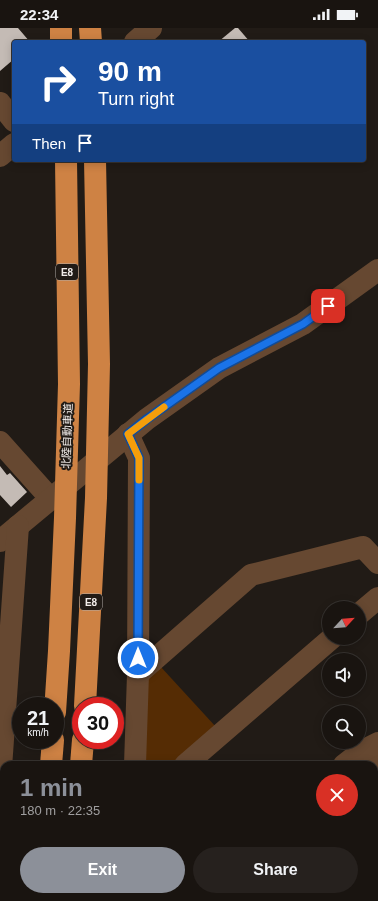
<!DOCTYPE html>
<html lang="en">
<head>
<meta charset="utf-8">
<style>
  body { margin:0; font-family:Arial,"Noto Sans JP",sans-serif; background:#26211e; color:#f1f3f6; height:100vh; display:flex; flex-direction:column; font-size:15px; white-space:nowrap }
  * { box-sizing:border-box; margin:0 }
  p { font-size:13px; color:#9f9e9f }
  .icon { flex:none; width:22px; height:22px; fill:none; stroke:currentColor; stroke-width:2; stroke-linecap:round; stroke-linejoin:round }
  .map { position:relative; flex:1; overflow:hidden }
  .panel { position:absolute; left:0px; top:733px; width:378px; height:140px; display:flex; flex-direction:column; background:#191410; border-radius:12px 12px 0 0; box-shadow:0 2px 10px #0003,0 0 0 1px #373330 }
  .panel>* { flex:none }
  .hud { position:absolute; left:12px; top:12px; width:354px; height:122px; border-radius:4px; box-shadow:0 2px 10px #0003,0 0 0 1px #373330; background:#1a4fa0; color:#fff; overflow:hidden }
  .needle { width:26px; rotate:64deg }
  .buttons { position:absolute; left:322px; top:573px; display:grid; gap:8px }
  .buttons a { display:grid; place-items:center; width:44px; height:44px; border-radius:50%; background:#191410; box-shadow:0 2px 10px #0003,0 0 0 1px #373330; font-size:20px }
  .speed { position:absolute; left:12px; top:669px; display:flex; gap:8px; font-size:20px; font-weight:700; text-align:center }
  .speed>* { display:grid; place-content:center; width:52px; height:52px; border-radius:50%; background:#191410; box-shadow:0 2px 10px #0003,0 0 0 1px #373330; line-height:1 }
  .speed small { font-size:10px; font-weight:400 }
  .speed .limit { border:6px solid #d22; background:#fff; color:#111 }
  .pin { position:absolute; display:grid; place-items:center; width:34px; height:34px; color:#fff; margin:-17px; border-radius:8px; box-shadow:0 2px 6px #0006 }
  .me { position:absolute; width:44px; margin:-22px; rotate:0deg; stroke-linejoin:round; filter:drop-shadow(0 0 3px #0008) }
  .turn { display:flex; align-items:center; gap:14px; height:84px; padding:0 20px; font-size:18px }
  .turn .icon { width:52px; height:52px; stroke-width:2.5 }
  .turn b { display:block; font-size:28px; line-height:34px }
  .then { display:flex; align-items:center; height:38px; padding:0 20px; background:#0003; gap:8px; font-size:15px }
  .round { display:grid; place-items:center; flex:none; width:42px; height:42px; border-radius:21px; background:#26211e }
  .headline { display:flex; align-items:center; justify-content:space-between; height:68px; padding:0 20px }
  h1 { font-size:24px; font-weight:700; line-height:30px; color:#8c9099 }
  .primary-button { display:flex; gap:8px; margin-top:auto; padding:8px 20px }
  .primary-button a { flex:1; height:46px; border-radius:24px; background:#8c9099; color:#fff; font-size:16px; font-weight:700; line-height:46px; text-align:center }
  .primary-button a+a { background:#26211e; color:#f1f3f6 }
  .status { display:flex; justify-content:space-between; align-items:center; height:28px; padding:0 20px; background:#191410; direction:ltr }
  .status svg { height:11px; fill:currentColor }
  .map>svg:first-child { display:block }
  .green { fill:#552c04 }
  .building { fill:#c4bbb5 }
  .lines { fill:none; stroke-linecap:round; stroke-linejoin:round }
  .minor { stroke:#664831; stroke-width:22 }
  .highway { stroke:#ce8244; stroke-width:22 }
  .route-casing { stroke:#114b97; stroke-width:10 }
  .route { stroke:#1a73e8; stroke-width:7 }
  .slow { stroke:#f59e0b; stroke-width:7 }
  .labels { text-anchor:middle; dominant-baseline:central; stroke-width:4; stroke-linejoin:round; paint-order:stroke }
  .shield { fill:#211b16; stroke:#b3aeaa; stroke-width:1 }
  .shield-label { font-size:10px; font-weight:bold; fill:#f2edea }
  .street-label { font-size:11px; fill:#f2edea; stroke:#211b16 }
</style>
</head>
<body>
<div class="status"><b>22:34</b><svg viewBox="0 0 49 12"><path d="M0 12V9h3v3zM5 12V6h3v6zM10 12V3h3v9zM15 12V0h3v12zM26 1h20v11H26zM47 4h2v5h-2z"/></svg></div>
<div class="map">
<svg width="378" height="873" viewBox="0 0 378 873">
  <rect width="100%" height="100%" fill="#211b16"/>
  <polygon class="green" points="160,638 216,699 173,737 154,737 144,732 148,651"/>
  <g class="building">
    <polygon points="0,0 18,0 30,14 14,14 14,31 0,43"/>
    <polygon points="235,0 238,0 250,14 218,14"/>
    <polygon points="0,438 7,447 10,445 27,464 11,479 0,467"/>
  </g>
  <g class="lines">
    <g class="minor">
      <polyline points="135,14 151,0"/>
      <polyline points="0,75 14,93"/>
      <polyline points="0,128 14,116"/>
      <polyline points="128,406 139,430 138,646 135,737"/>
      <polyline points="0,414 50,470"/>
      <polyline points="0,513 147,391 219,340 303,296 378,242"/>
      <polyline points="359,586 378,570"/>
      <polyline points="138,646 251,547 363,519 378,535"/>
      <polyline points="362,723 373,737"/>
      <polyline points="185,737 332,610"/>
      <polyline points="344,737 362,723 378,715"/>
      <polyline points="0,754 18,498"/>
      <polyline points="331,869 335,873"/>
      <polyline points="125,873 126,869"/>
      <polyline points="178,873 182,869"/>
      <polyline points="363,873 368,869"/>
    </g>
    <g class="highway">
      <polyline points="61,0 61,14"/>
      <polyline points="90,0 91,14"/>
      <polyline points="85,678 96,470 99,336 95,132"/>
      <polyline points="55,684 59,623 65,490 69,356 66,132"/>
      <polyline points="51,737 53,712"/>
      <polyline points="81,737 83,712"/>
      <polyline points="41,873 41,869"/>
      <polyline points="71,873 71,869"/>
    </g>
  </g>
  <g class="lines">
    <defs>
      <polyline id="route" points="138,630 139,430 128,406 147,391 219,340 303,296 328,278"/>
    </defs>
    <use href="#route" class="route-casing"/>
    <use href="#route" class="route"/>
    <polyline class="slow" points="139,452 139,430 128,406 164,379"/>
  </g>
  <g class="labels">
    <g class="shield">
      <rect x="56" y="236" width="22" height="16" rx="3"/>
      <rect x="80" y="566" width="22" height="16" rx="3"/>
    </g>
    <g class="shield-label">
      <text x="67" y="244">E8</text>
      <text x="91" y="574">E8</text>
    </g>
    <g class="street-label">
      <text transform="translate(67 408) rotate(-88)">北陸自動車道</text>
    </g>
  </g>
</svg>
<div class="buttons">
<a><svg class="needle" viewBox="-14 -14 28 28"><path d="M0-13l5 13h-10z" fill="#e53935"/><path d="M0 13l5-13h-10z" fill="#9f9e9f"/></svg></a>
<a><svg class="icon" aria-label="sound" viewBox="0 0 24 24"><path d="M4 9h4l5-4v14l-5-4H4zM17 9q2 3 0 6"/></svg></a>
<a><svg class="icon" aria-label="search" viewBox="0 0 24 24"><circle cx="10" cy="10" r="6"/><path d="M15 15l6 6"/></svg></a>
</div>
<div class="speed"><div>21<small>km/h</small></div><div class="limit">30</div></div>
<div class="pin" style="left:328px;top:278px;background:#d93025"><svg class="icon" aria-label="arrive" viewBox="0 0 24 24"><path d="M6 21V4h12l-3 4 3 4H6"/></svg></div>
<svg class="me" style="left:138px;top:630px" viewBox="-20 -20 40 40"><circle r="17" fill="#1a73e8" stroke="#fff" stroke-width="3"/><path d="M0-11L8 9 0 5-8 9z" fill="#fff"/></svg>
<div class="hud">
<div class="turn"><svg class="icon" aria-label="right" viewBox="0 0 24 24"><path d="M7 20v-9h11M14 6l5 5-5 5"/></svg><div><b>90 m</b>Turn right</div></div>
<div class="then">Then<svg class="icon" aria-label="arrive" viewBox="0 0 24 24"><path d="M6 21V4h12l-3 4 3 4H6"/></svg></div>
</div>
<section class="panel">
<div class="headline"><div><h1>1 min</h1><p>180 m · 22:35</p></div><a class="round" style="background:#d93025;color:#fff"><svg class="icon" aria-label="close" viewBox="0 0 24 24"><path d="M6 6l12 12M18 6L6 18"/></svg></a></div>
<div class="primary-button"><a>Exit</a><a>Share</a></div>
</section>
</div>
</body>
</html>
